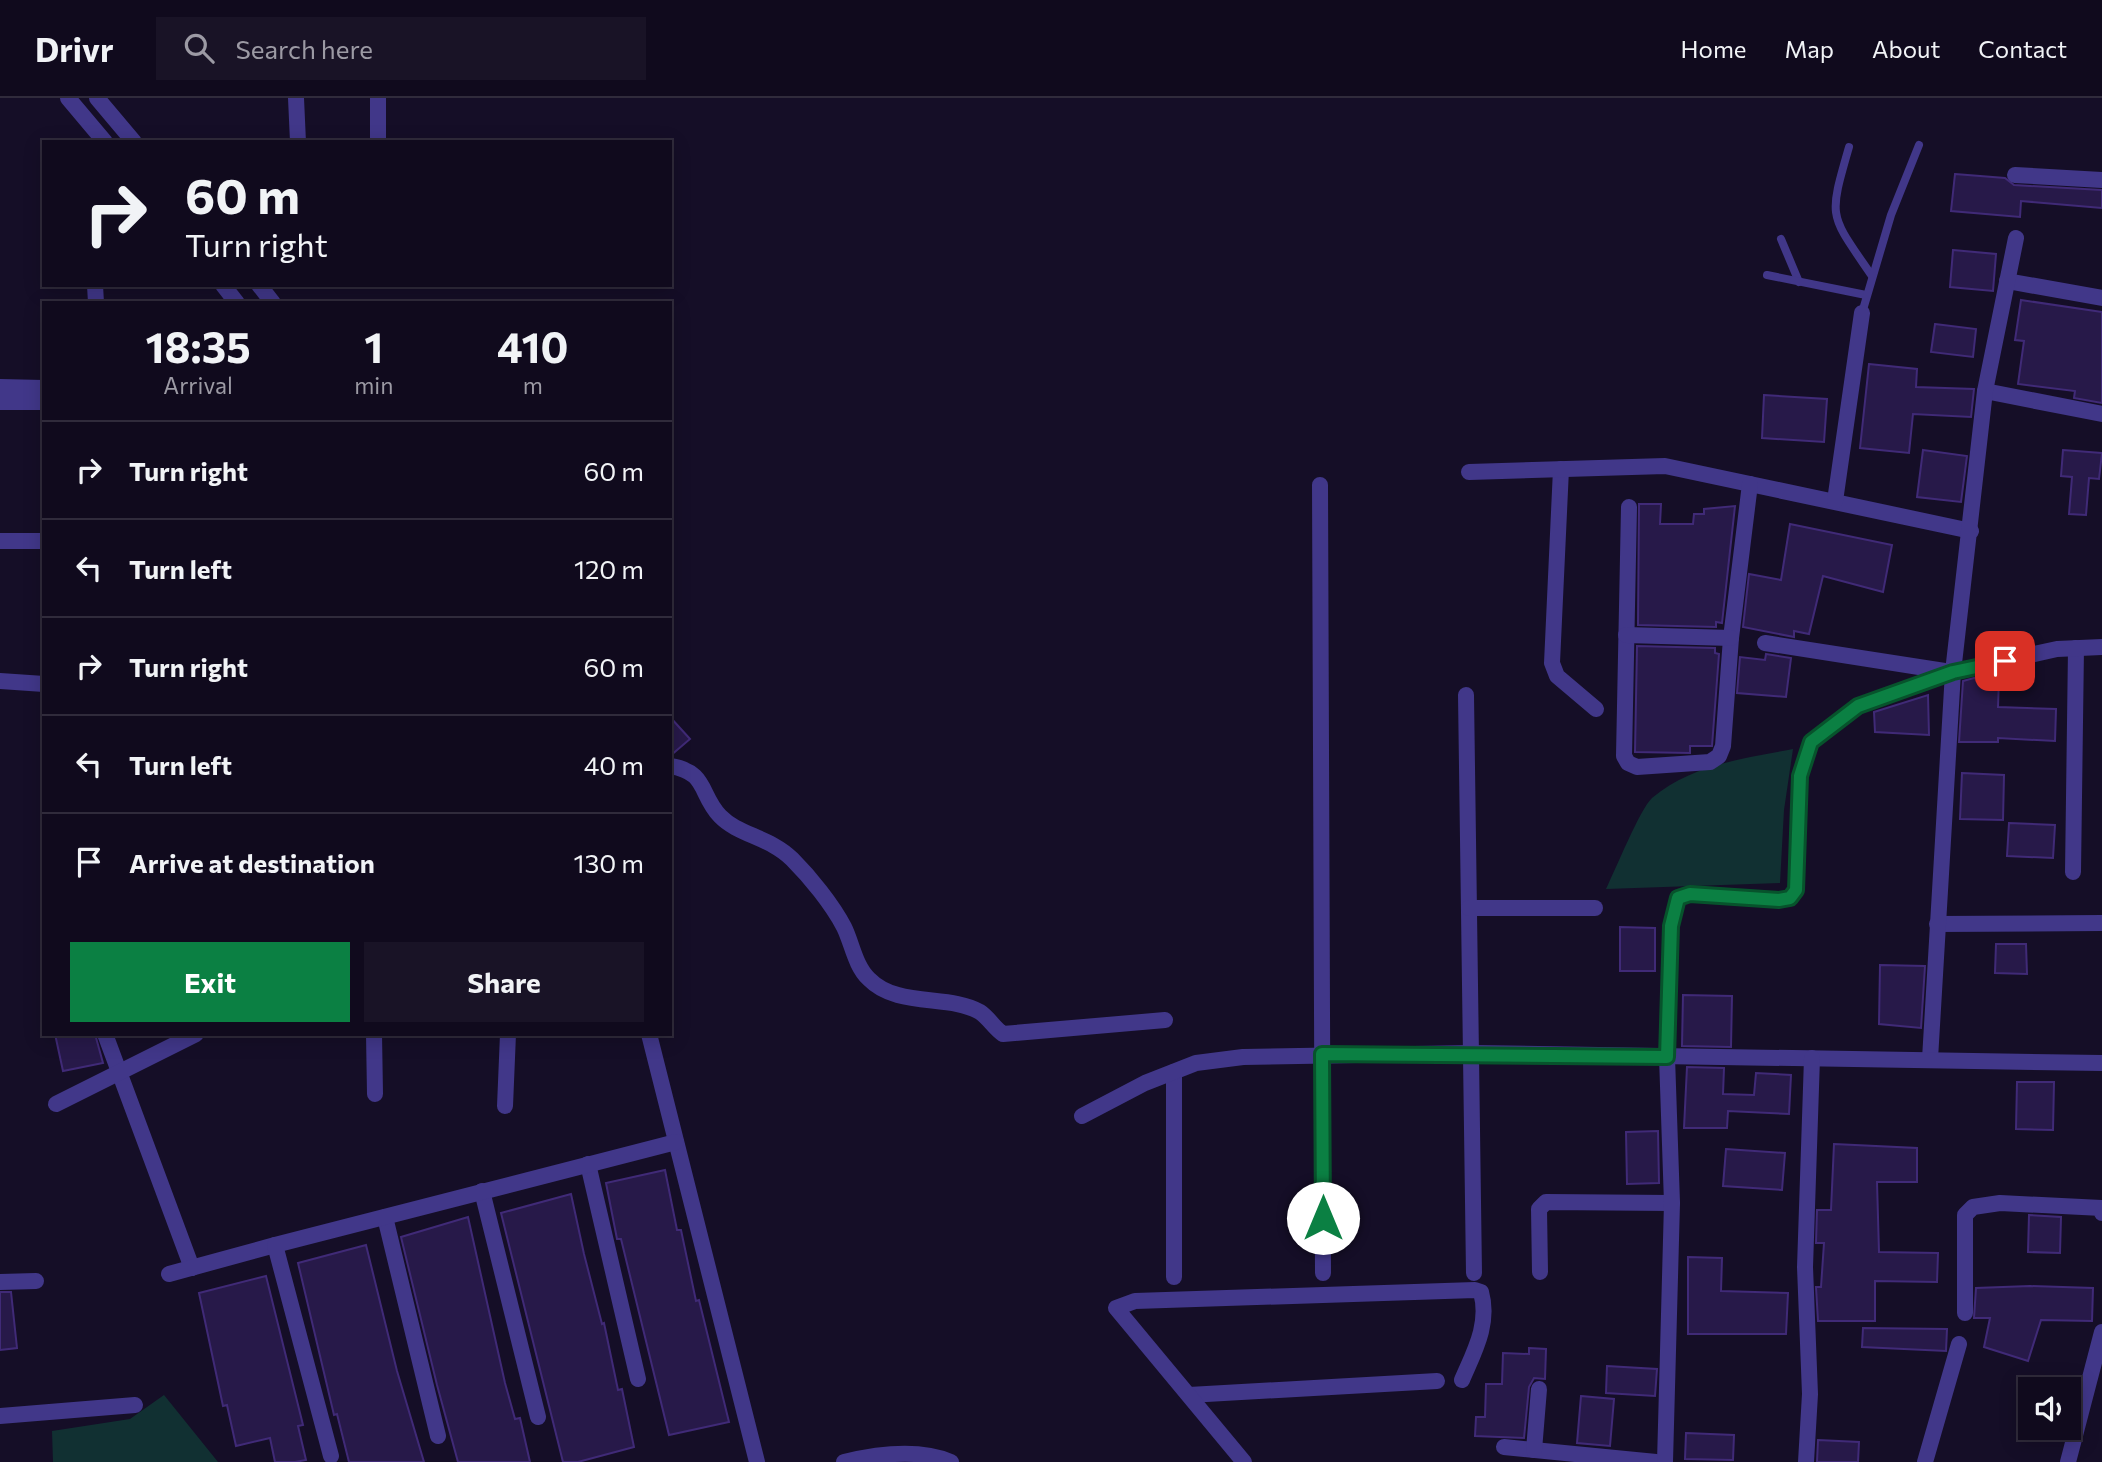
<!DOCTYPE html>
<html lang="en">
<head>
<meta charset="utf-8">
<style>
  body { margin:0; font-family:Commissioner,sans-serif; background:#191326; color:#f1f3f6; height:100vh; display:flex; flex-direction:column; font-size:26px; white-space:nowrap }
  * { box-sizing:border-box; margin:0 }
  p { font-size:23px; color:#9c9aa4 }
  .icon { flex:none; width:38px; height:38px; fill:none; stroke:currentColor; stroke-width:2; stroke-linecap:round; stroke-linejoin:round }
  .map { position:relative; flex:1; overflow:hidden }
  .side { position:absolute; left:42px; top:203px; width:630px; height:735px; display:flex; flex-direction:column; background:#100a1d; border-radius:0px; box-shadow:0 4px 18px #0003,0 0 0 2px #302b3b }
  .side>* { flex:none }
  .hud { position:absolute; left:42px; top:42px; width:630px; height:147px; border-radius:0px; box-shadow:0 4px 18px #0003,0 0 0 2px #302b3b; background:#100a1d; color:#f1f3f6; overflow:hidden }
  .buttons { position:absolute; left:2018px; top:1279px; display:grid; gap:14px }
  .buttons a { display:grid; place-items:center; width:63px; height:63px; border-radius:0px; background:#100a1d; box-shadow:0 4px 18px #0003,0 0 0 2px #302b3b; font-size:35px }
  .pin { position:absolute; display:grid; place-items:center; width:60px; height:60px; color:#fff; margin:-30px; border-radius:14px; box-shadow:0 4px 10px #0006 }
  .me { position:absolute; width:77px; margin:-38px; rotate:0deg; stroke-linejoin:round; filter:drop-shadow(0 0 5px #0008) }
  .turn { display:flex; align-items:center; gap:24px; height:147px; padding:0 28px; font-size:32px }
  .turn .icon { width:91px; height:91px; stroke-width:2.5 }
  .turn b { display:block; font-size:49px; line-height:60px }
  .eta { display:flex; justify-content:space-evenly; align-items:center; height:119px; text-align:center }
  .eta b { font-size:42px; font-weight:700; line-height:49px }
  .button { display:flex; gap:14px; margin-top:auto; padding:14px 28px }
  .button a { flex:1; height:80px; border-radius:0px; background:#0b8043; color:#fff; font-size:28px; font-weight:700; line-height:80px; text-align:center }
  .button a+a { background:#191326; color:#f1f3f6 }
  ul { padding:0; list-style:none }
  li { display:flex; align-items:center; gap:21px; height:98px; padding:0 28px; border-top:2px solid #302b3b }
  li div { flex:1 }
  li b { display:block; font-size:26px }
  li em { font-style:normal }
  header { display:flex; align-items:center; gap:42px; box-sizing:border-box; height:98px; padding:0 35px; background:#100a1d; border-bottom:2px solid #302b3b }
  header strong { font-size:33px }
  nav { display:flex; gap:38px; margin-inline-start:auto; font-size:24px }
  .search { width:490px; height:63px; background:#191326; display:flex; align-items:center; gap:18px; box-sizing:border-box; padding:0 24px; border-radius:0px; color:#9c9aa4; font-size:26px }
  .map>svg:first-child { display:block }
  .green { fill:#113032 }
  .building { fill:#271949; stroke:#402a77; stroke-width:2 }
  .lines { fill:none; stroke-linecap:round; stroke-linejoin:round }
  .lane { stroke:#413789; stroke-width:8 }
  .street { stroke:#413789; stroke-width:16 }
  .route-casing { stroke:#07532c; stroke-width:18 }
  .route { stroke:#0b8043; stroke-width:12 }
</style>
</head>
<body>
<header>
<strong>Drivr</strong>
<div class="search"><svg class="icon" aria-label="search" viewBox="0 0 24 24"><circle cx="10" cy="10" r="6"/><path d="M15 15l6 6"/></svg>Search here</div>
<nav><a>Home</a><a>Map</a><a>About</a><a>Contact</a></nav>
</header>
<div class="map">
<svg width="2102" height="1364" viewBox="0 0 2102 1364">
  <rect width="100%" height="100%" fill="#150e27"/>
  <g class="green">
    <path d="M1793,651L1784,712L1780,785L1606,791C1615,773 1640,711 1652,700C1691,667 1745,660 1793,651Z"/>
    <polygon points="164,1297 218,1364 53,1364 52,1333 130,1321"/>
  </g>
  <g class="building">
    <polygon points="1955,76 2005,80 2014,87 2102,92 2102,110 2021,103 2020,119 1951,113"/>
    <polygon points="1953,152 1996,156 1993,193 1950,189"/>
    <polygon points="2021,202 2102,214 2102,305 2074,300 2075,293 2018,286 2024,243 2015,242"/>
    <polygon points="1935,226 1976,231 1973,259 1931,254"/>
    <polygon points="1869,266 1917,271 1916,289 1974,291 1971,319 1913,316 1909,355 1860,350"/>
    <polygon points="1764,297 1827,301 1824,344 1762,340"/>
    <polygon points="1923,352 1967,358 1961,404 1917,399"/>
    <polygon points="2063,352 2102,355 2099,381 2089,380 2086,417 2069,416 2072,379 2061,378"/>
    <polygon points="1639,406 1661,406 1660,426 1693,426 1694,416 1704,416 1704,411 1735,408 1722,525 1716,524 1716,529 1638,527"/>
    <polygon points="1790,426 1892,447 1883,494 1823,478 1809,536 1794,533 1794,539 1743,529 1749,476 1781,482"/>
    <polygon points="1637,548 1715,550 1715,555 1719,556 1712,648 1690,648 1690,655 1635,654"/>
    <polygon points="1766,556 1791,560 1786,599 1737,595 1740,559 1765,562"/>
    <polygon points="1974,580 1999,581 1998,609 2056,611 2055,643 1998,640 1998,644 1959,644 1963,583"/>
    <polygon points="1928,597 1929,637 1875,634 1874,614"/>
    <polygon points="670,619 690,641 670,658"/>
    <polygon points="1962,675 2004,677 2003,722 1960,721"/>
    <polygon points="2009,725 2055,727 2053,760 2007,758"/>
    <polygon points="1620,829 1655,830 1655,873 1620,873"/>
    <polygon points="1996,846 2026,846 2027,876 1995,875"/>
    <polygon points="1880,867 1925,868 1921,930 1879,926"/>
    <polygon points="1683,897 1732,898 1731,949 1682,948"/>
    <polygon points="55,936 95,936 103,965 63,973"/>
    <polygon points="1687,969 1724,970 1723,996 1754,997 1756,975 1791,977 1789,1016 1728,1013 1727,1030 1684,1030"/>
    <polygon points="2017,984 2054,984 2053,1032 2016,1031"/>
    <polygon points="1658,1033 1659,1085 1627,1086 1626,1034"/>
    <polygon points="1834,1046 1917,1050 1917,1084 1877,1084 1879,1154 1938,1155 1937,1184 1875,1183 1875,1223 1818,1223 1816,1189 1821,1189 1824,1145 1816,1145 1817,1112 1831,1112"/>
    <polygon points="1726,1051 1785,1055 1782,1092 1723,1088"/>
    <polygon points="665,1072 677,1132 681,1132 696,1203 699,1202 729,1324 669,1337 621,1141 617,1141 606,1085"/>
    <polygon points="571,1096 584,1156 602,1226 604,1225 618,1292 622,1291 634,1349 578,1364 563,1364 501,1115"/>
    <polygon points="2029,1117 2061,1119 2060,1155 2028,1154"/>
    <polygon points="468,1119 505,1285 515,1321 520,1320 530,1364 458,1364 437,1287 401,1139"/>
    <polygon points="366,1147 397,1273 424,1364 349,1364 337,1316 334,1317 298,1165"/>
    <polygon points="1688,1159 1722,1160 1721,1193 1788,1195 1786,1236 1688,1236"/>
    <polygon points="266,1178 303,1327 298,1328 306,1362 295,1364 275,1364 270,1340 236,1348 227,1307 223,1308 199,1195"/>
    <polygon points="2030,1188 2093,1190 2092,1223 2041,1222 2028,1263 1984,1249 1990,1220 1974,1220 1976,1190"/>
    <polygon points="0,1194 11,1194 17,1250 0,1252"/>
    <polygon points="1863,1230 1947,1231 1946,1253 1862,1249"/>
    <polygon points="1529,1250 1546,1251 1545,1281 1534,1280 1529,1289 1524,1340 1475,1338 1476,1319 1485,1319 1486,1286 1502,1286 1503,1255 1529,1256"/>
    <polygon points="1607,1268 1657,1271 1655,1298 1606,1295"/>
    <polygon points="1581,1298 1614,1301 1610,1348 1577,1345"/>
    <polygon points="1686,1335 1734,1337 1733,1362 1685,1361"/>
    <polygon points="1818,1342 1859,1344 1858,1364 1817,1364"/>
  </g>
  <g class="lines">
    <g class="lane">
      <path d="M1849,49C1828,122 1829,115 1872,178"/>
      <polyline points="1781,141 1799,184"/>
      <polyline points="1767,177 1866,197"/>
      <polyline points="1862,215 1891,117 1919,47"/>
    </g>
    <g class="street">
      <polyline points="68,0 105,44"/>
      <polyline points="97,0 134,44"/>
      <polyline points="296,0 298,44"/>
      <polyline points="378,44 378,0"/>
      <polyline points="2015,77 2102,82"/>
      <polyline points="2007,183 2102,200"/>
      <polyline points="95,187 96,205"/>
      <polyline points="223,187 237,205"/>
      <polyline points="259,187 273,205"/>
      <polyline points="0,289 44,290"/>
      <polyline points="1985,293 2102,316"/>
      <polyline points="0,304 44,304"/>
      <polyline points="1561,371 1552,565 1557,578 1596,611"/>
      <polyline points="1469,374 1665,368 1971,433"/>
      <polyline points="1320,387 1323,1175"/>
      <polyline points="1835,403 1862,215"/>
      <polyline points="1629,409 1624,658 1628,665 1637,669 1710,664 1719,658 1723,648 1731,540 1750,386"/>
      <polyline points="0,443 44,443"/>
      <polyline points="1626,537 1731,540"/>
      <polyline points="1765,545 1951,574"/>
      <polyline points="0,583 44,586"/>
      <polyline points="1466,597 1474,1175"/>
      <path d="M670,668C708,674 699,696 720,718C738,737 770,739 792,761C810,779 832,806 844,829C852,845 855,868 869,881C897,910 949,896 980,914C989,920 994,930 1003,936L1165,922"/>
      <polyline points="2073,774 2076,550"/>
      <polyline points="1469,810 1595,810"/>
      <polyline points="1937,826 2102,825"/>
      <polyline points="105,936 192,1170"/>
      <polyline points="374,936 375,996"/>
      <polyline points="649,936 757,1364"/>
      <polyline points="1930,961 1953,574 1985,293 2016,140"/>
      <polyline points="1174,974 1174,1179"/>
      <polyline points="56,1006 196,936"/>
      <polyline points="505,1008 508,936"/>
      <polyline points="1082,1018 1145,985 1196,965 1243,959 1472,955 2102,965"/>
      <polyline points="588,1066 638,1281"/>
      <polyline points="482,1093 538,1319"/>
      <polyline points="385,1119 438,1338"/>
      <polyline points="1540,1174 1539,1111 1546,1104 1672,1105"/>
      <polyline points="169,1176 275,1147"/>
      <polyline points="0,1184 36,1183"/>
      <polyline points="1965,1215 1965,1117 1973,1109 2000,1105 2102,1110 2102,1115"/>
      <polyline points="1189,1297 1437,1283"/>
      <polyline points="0,1318 135,1307"/>
      <polyline points="1504,1349 1656,1364"/>
      <polyline points="1534,1352 1539,1291"/>
      <polyline points="331,1358 275,1147 676,1044"/>
      <path d="M844,1364C877,1356 918,1350 951,1364"/>
      <path d="M1244,1364L1116,1210L1135,1203L1475,1192L1481,1194C1490,1226 1474,1254 1462,1282"/>
      <polyline points="1665,1364 1672,1105 1667,959 1671,828 1678,800 1690,796 1779,802 1790,800 1796,792 1800,678 1811,644 1858,608 1953,574 2057,551 2102,549"/>
      <polyline points="1806,1364 1810,1296 1805,1169 1812,960"/>
      <polyline points="1925,1364 1959,1246"/>
      <polyline points="2068,1364 2102,1234"/>
    </g>
  </g>
  <g class="lines">
    <defs>
      <polyline id="route" points="1323,1120 1322,956 1667,959 1671,828 1678,800 1690,796 1779,802 1790,800 1796,792 1800,678 1811,644 1858,608 1953,574 2005,563"/>
    </defs>
    <use href="#route" class="route-casing"/>
    <use href="#route" class="route"/>
  </g>
</svg>
<div class="buttons">
<a><svg class="icon" aria-label="sound" viewBox="0 0 24 24"><path d="M4 9h4l5-4v14l-5-4H4zM17 9q2 3 0 6"/></svg></a>
</div>
<div class="pin" style="left:2005px;top:563px;background:#d93025"><svg class="icon" aria-label="arrive" viewBox="0 0 24 24"><path d="M6 21V4h12l-3 4 3 4H6"/></svg></div>
<svg class="me" style="left:1323px;top:1120px" viewBox="-20 -20 40 40"><circle r="19" fill="#fff"/><path d="M0-13L10 11 0 6-10 11z" fill="#0b8043"/></svg>
<div class="hud">
<div class="turn"><svg class="icon" aria-label="right" viewBox="0 0 24 24"><path d="M7 20v-9h11M14 6l5 5-5 5"/></svg><div><b>60 m</b>Turn right</div></div>
</div>
<section class="side">
<div class="eta">
<div><b>18:35</b><p>Arrival</p></div>
<div><b>1</b><p>min</p></div>
<div><b>410</b><p>m</p></div>
</div>
<ul>
<li><svg class="icon" aria-label="right" viewBox="0 0 24 24"><path d="M7 20v-9h11M14 6l5 5-5 5"/></svg><div><b>Turn right</b></div><em>60 m</em></li>
<li><svg class="icon" aria-label="left" viewBox="0 0 24 24"><path d="M17 20v-9H6M10 6l-5 5 5 5"/></svg><div><b>Turn left</b></div><em>120 m</em></li>
<li><svg class="icon" aria-label="right" viewBox="0 0 24 24"><path d="M7 20v-9h11M14 6l5 5-5 5"/></svg><div><b>Turn right</b></div><em>60 m</em></li>
<li><svg class="icon" aria-label="left" viewBox="0 0 24 24"><path d="M17 20v-9H6M10 6l-5 5 5 5"/></svg><div><b>Turn left</b></div><em>40 m</em></li>
<li><svg class="icon" aria-label="arrive" viewBox="0 0 24 24"><path d="M6 21V4h12l-3 4 3 4H6"/></svg><div><b>Arrive at destination</b></div><em>130 m</em></li>
</ul>
<div class="button"><a>Exit</a><a>Share</a></div>
</section>
</div>
</body>
</html>
